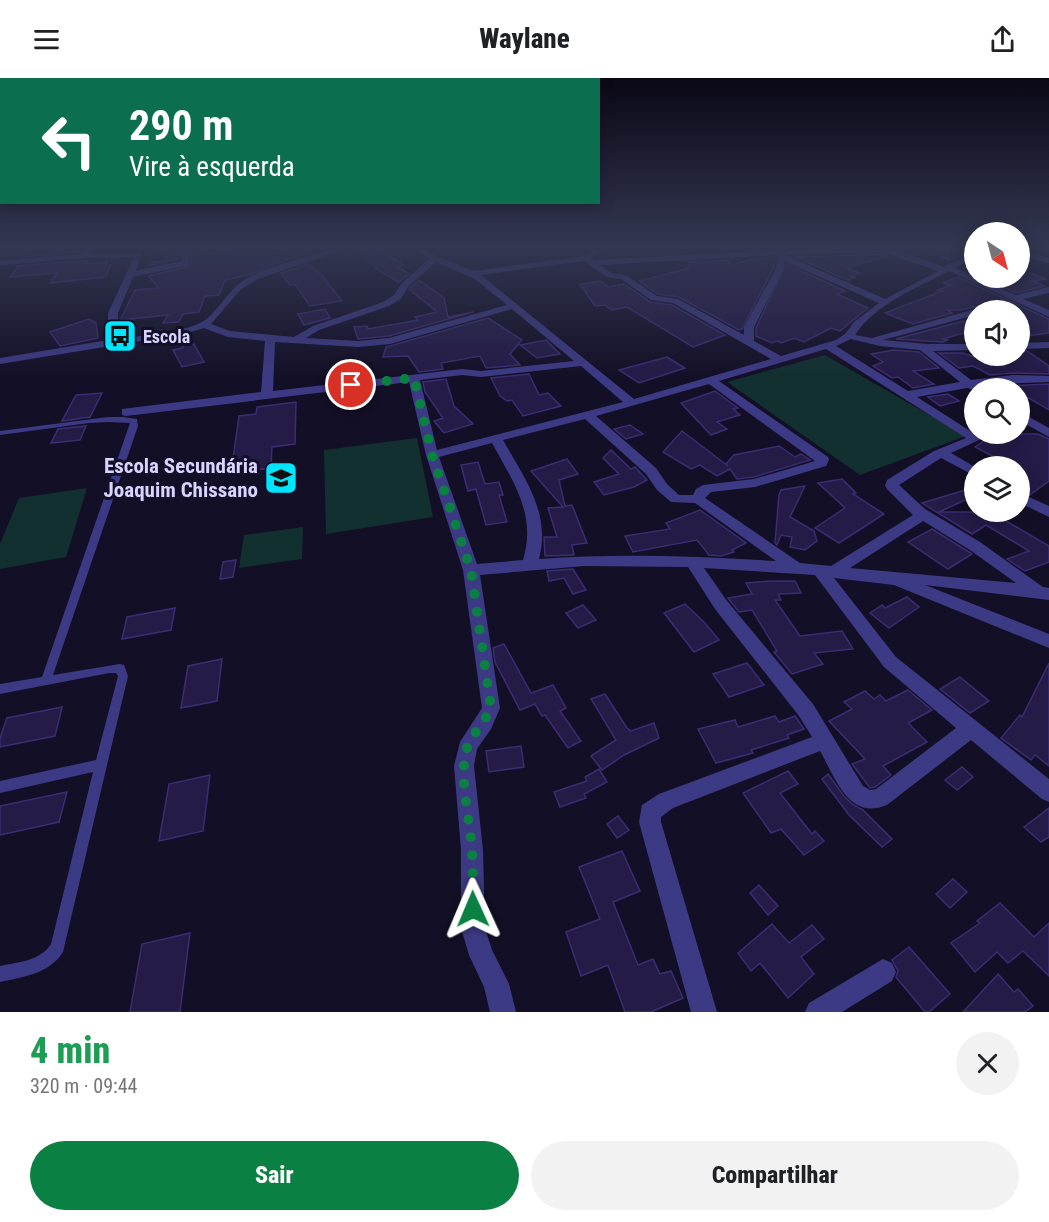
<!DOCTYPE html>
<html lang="pt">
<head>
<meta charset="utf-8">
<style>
  body { margin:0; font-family:"Roboto Condensed",sans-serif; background:#f2f2f2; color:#202124; height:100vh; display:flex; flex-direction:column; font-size:22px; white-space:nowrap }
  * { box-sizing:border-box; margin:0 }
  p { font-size:20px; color:#757577 }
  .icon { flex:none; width:33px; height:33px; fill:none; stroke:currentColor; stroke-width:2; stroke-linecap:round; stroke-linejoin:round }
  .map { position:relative; height:934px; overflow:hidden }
  .drawer { display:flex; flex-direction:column; background:#fff; flex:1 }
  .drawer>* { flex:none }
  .guide { position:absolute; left:0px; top:0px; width:600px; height:126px; box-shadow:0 3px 15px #0003; background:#0b6e4f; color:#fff; overflow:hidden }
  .needle { width:39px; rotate:144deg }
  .controls { position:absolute; left:964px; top:144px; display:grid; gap:12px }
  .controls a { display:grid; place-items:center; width:66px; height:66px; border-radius:50%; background:#fff; box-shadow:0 3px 15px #0003; font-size:30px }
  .pin { position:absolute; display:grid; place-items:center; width:51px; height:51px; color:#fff; margin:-26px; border:3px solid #fff; border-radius:50%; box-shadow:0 2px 6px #0007 }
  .me { position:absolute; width:66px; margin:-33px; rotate:359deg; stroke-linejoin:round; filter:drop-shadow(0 0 4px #0008) }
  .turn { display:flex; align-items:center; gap:21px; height:126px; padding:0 30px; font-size:27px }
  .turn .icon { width:78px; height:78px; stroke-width:2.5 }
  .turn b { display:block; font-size:42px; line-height:51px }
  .round { display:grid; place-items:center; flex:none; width:63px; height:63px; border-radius:32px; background:#f2f2f2 }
  .summary { display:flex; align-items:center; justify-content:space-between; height:102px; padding:0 30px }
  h1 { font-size:36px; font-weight:800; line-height:45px; color:#1e9e55 }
  .action { display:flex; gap:12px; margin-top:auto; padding:12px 30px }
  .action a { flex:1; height:69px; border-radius:36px; background:#0b8043; color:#fff; font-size:24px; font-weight:800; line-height:69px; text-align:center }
  .action a+a { background:#f2f2f2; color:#202124 }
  header { display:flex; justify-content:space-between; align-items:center; height:78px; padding:0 30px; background:#fff; font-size:27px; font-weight:800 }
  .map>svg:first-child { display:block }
  .green { fill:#12302f }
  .building { fill:#241b47; stroke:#3b2d73; stroke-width:1.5 }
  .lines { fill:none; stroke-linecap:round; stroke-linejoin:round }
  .lane { fill:#3d3a85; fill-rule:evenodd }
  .street { fill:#3d3a85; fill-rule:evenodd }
  .route { stroke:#0b8043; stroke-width:10; stroke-dasharray:0 18 }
  .labels { text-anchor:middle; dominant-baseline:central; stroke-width:6; stroke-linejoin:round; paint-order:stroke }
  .far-poi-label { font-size:18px; font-weight:bold; fill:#d9d4ff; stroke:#130f26; text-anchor:start }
  .poi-label { font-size:21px; font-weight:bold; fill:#d9d4ff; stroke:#130f26; text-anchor:end }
</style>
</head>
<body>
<header><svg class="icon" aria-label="menu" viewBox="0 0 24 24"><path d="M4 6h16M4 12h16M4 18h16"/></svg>Waylane<svg class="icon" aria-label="share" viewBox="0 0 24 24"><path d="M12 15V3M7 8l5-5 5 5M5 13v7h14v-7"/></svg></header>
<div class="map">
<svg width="1049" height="934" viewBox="0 0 1049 934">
  <rect width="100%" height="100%" fill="#130f26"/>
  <g class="green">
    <polygon points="825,277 966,358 860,397 727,304"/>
    <polygon points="417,360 433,439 326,456 324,372"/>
    <polygon points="87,410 66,479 0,491 0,466 19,420"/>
    <polygon points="303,449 302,481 239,490 244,457"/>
  </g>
  <g class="building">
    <polygon points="44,169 83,169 79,174 24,179 29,171"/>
    <polygon points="157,169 176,169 179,181 148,188 151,184 168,183"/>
    <polygon points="188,169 207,169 207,176 246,169 267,169 271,176 298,169 322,169 323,171 282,183 249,197 225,202 219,217 205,218 199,234 183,236 179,244 163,245 168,237 120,242 135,212 159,210 148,198 192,188"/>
    <polygon points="355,169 375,169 404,187 398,189 409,196 398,204 378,192"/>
    <polygon points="920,169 975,169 975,172 950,182"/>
    <polygon points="883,176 887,178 847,190 860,195 851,198 855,199 848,202 850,203 795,179"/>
    <polygon points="775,179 774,189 742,251 739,252 679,219 658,216 639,203 690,190 688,184 727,182 732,187 753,181"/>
    <polygon points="88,182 86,186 107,184 106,187 111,187 105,199 50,205 57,195 10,199 18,188"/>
    <polygon points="308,186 320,195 342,223 310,228 295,206 290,207 281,195"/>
    <polygon points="786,186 845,213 837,216 868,230 840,253 831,250 804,264 794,260 781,265 777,263 772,265 756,258 756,250"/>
    <polygon points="1020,191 1046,201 1033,203 1044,208 1016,215 982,200 1020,200"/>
    <polygon points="958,199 1049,241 1049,255 1020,259 1020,232 981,232 974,229 961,232 947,232 952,235 913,246 885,235 942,213 938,212 950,207 943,205"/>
    <polygon points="419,202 444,220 448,239 473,234 389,258 358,261 354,249 367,248 368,251 418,242 415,239 437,234 409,211"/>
    <polygon points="601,203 608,209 624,206 650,224 672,227 725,257 693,269 627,229 611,232 605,227 595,228 580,206"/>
    <polygon points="325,231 330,240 304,247 298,236"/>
    <polygon points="488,240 522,262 510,276 520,287 486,290 480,278 441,285 443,291 419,294 408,278 383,279 386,269"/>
    <polygon points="89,241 96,245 98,260 60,268 50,254"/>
    <polygon points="963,243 971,248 966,248 967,254 943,261 947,262 943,264 896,261"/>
    <polygon points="546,262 560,276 537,280 520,267"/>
    <polygon points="194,266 204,284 182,289 173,272 182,270 184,267"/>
    <polygon points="894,272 919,274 939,290 913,293 934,306 913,310 898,299 892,300 873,288 883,284 871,276"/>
    <polygon points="1020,273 1027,273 1049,288 1049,296 1013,295 990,297 973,288 959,290 939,275 963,275 980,281 999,278 1020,278"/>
    <polygon points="667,279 685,290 639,305 619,292"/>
    <polygon points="529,296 539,317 548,315 561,328 523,338 512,322 507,323 500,318 491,300"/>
    <polygon points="446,301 454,328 473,346 444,355 434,343 443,340 425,314 423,304"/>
    <polygon points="1049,306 1049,332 1020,315 1020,310 1008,308"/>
    <polygon points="715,313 738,330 733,331 740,337 717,344 727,351 711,357 681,325"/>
    <polygon points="102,315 90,339 62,343 76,317"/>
    <polygon points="948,316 959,323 940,328 928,319"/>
    <polygon points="296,324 295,366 272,369 271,390 231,395 239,338 256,336 257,329"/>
    <polygon points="630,347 643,356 626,361 614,351"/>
    <polygon points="86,348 80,362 51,365 58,351"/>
    <polygon points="682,353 728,388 726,386 734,377 779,368 795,379 801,376 810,382 754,399 737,401 730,391 717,398 700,387 691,391 663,374"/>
    <polygon points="994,356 1038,356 1049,361 1049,403 1030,417 1020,413 1020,388 990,388 1000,382 975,369"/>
    <polygon points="611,372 631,391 635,389 647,402 634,409 604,417 594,404 619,396 603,380"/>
    <polygon points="567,381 578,396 559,402 565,428 572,427 587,465 572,467 574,477 545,478 544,459 557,459 548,430 563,429 531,393"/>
    <polygon points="478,384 485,406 499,404 503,417 499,417 507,444 486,447 476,411 468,413 461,387"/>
    <polygon points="842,401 856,415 853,416 884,436 839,465 815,450 845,430 818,405"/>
    <polygon points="805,408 790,439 814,453 817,463 805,472 790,469 792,459 781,457 777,467 775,465 779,417 781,412"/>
    <polygon points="972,410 974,418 939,434 991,434 1049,468 1049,484 1025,493 1007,481 1029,473 986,447 972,456 922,425"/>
    <polygon points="700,432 746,465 732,472 734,474 721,478 709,477 697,462 633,474 625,458 670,451 666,445"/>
    <polygon points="932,451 969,474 972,476 948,491 908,464"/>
    <polygon points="236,482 233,499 220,501 223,484"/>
    <polygon points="573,491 586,512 573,516 564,500 549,503 547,493"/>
    <polygon points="770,503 795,503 801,515 778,516 781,522 775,522 800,558 842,553 853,571 814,575 823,586 792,596 774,574 777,573 752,532 739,534 728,520 752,516 746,505"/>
    <polygon points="907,519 919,529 889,550 870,535 882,527 885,530"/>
    <polygon points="685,526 705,545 719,562 694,574 664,535"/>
    <polygon points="583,527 596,542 578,550 566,535"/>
    <polygon points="175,530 171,552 122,561 127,539"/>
    <polygon points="504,566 531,615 553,607 566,630 560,633 581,663 568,670 545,637 542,638 535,626 520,632 495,584 493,570"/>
    <polygon points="222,581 217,623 181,630 188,588"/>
    <polygon points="747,585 764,607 729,619 713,596"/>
    <polygon points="1049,585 1049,688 1035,677 1031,682 1001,660 1020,637 1022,639"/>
    <polygon points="960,599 989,623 970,635 940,611"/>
    <polygon points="908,612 932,632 908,645 927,664 883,688 891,697 875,709 870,710 852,686 865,681 829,643 852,631 844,624 865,613 874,621 880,617 886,623"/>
    <polygon points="605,616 627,650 631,653 654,645 659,660 624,677 602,692 591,678 616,662 591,621"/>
    <polygon points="62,629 55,658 0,669 0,660 7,640"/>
    <polygon points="775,638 779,644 795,638 804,651 787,657 789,660 751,672 753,675 716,685 698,651 735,642 738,649"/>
    <polygon points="521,668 524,689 489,694 486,673"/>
    <polygon points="962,689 973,699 957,712 945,702"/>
    <polygon points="599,691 607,704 584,716 586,720 560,729 554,714 587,703 585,699"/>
    <polygon points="788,693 798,706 780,715 812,756 815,753 824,763 804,777 781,751 771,755 743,715"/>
    <polygon points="828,696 844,718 852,726 863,732 892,761 882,769 849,737 822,701"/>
    <polygon points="210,697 203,753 159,763 169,706"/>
    <polygon points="67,714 59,744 0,757 0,728"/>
    <polygon points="1049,730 1049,759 1041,764 1024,749"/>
    <polygon points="618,738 629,752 617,760 607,746"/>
    <polygon points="622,773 640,813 613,824 638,887 653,881 660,896 671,893 683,920 651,934 625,934 608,887 581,898 566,854 600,841 579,789"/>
    <polygon points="953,801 967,814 950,830 936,816"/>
    <polygon points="759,807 778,828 768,837 750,815"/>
    <polygon points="1000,825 1034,859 1049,845 1049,898 1023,873 1008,885 997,874 975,894 951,865 980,845 977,843"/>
    <polygon points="772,846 789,865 812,847 824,861 801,879 814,896 788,920 760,885 751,893 738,875"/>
    <polygon points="190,855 180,934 130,934 142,866"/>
    <polygon points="909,869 950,916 929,934 925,934 896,899 898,893 892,882"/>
    <polygon points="998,896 1014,914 1018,911 1033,928 1025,934 963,934"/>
  </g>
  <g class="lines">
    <path class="lane" d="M108,339H123L137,341L138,348L53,597L120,586L124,587L128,598L63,874C49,896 23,899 0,904V888C19,884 40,883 51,866L93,694L0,715V703L96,682L118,598L116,595H109L0,616V606L42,599L130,345L108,344L89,345L0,357V353Z"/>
    <g class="street">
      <path d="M88,169H97L90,175H142L136,193L182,183L178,169H186L190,187L133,199L118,235V261C141,257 190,255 208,240C223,226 231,208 251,198C277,185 310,178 339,169H351L258,201L241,211L211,246L230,253L294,259L313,248L383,224L394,217L401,206L429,181L412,169H421L433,177L474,193L584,178L598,169H607L591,180L594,182L777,172V169H785V172L887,169L944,189L975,174V179L955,190L1016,217L1049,209V215L1023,221L1049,232V239L949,193C917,210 875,226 855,257L872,260L975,231L979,232H975V237L883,262L927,266H975V272L933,273L971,302L1013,297L1049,298V304L995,306L978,308L973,312L967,310L917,319L975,356H992L951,375L975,389V398L941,380L899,407L925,431L980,464L1043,509L1049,510V522L925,507L1049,556V570L894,507L834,500L896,579L1049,701V724L1042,721L971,662L887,727C849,743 836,701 820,673L673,730L661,739V744L717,934H691L639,744L642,727L659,716L812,659L799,638L715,531L688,489L584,488L480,497L500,630L491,651L477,671L474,688L483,772L485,850L492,872L509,906L516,934H490L484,909L469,877L461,850V772L454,688L460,664L482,630L463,492L426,377L409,304L126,338L122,337V331L261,314L265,263L228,259L204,250L184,256L0,286V280L108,262V235L134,179L82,180L0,187V183L80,176ZM883,174L938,193L885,221L785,177ZM777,177L776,190L744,249V257L678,221L657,218L626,197L611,195L600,187ZM584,183L606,199L621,201L651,222L673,225L771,281L634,321L481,197ZM784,183L879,225L854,244L845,256L836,262L781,278L754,263V249L784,190ZM436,184L475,201L507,227L389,260L358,263L306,260L319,252L389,228L401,221L408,209ZM512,231L574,283L481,293L462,291L273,313L275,264L358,269L390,266ZM851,261L880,268L920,272L960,304L908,313L836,268ZM826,271L966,360L934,373L887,402L885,408L887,411L913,437L831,488L800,485L705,420L711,414L755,409L826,388L829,382L828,379L719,303ZM581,288L623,324L437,372L420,302L462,297L481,299ZM709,306L815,383L754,401L703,407L696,411L693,417H679L667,406L656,390L596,338ZM585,341L646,396L657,412L671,424L695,425L776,483C696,478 618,475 539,481C551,435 525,401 503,362ZM492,365C513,404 537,436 523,482L477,486L439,379ZM923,443L970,472L1016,505L850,490ZM704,490L815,497L884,589L956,650L876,711L870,712L863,708L813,626L727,523Z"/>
      <polygon points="1036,169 1049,169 1049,174 1037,171"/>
      <polygon points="1020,172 1049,180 1049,185 1020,177"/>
      <polygon points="1049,264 1049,270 1020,271 1020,265"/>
      <polygon points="1020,334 1049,350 1049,359 1020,343"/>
      <polygon points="1020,415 1049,428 1049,439 1020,425"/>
      <polygon points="883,881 892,885 896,894 892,903 842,934 805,934 809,925"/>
    </g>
  </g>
  <linearGradient id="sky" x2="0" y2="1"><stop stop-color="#0a0815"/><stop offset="0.56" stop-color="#333752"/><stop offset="1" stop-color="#333752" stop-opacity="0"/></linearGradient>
  <rect width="1049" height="300" fill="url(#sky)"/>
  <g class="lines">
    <path class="route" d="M351,307L414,300L432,377L471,492L491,630C484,645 473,655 467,670C458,696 470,742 472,771C473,791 473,811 473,831"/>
  </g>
  <defs>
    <symbol id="bus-square" viewBox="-11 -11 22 22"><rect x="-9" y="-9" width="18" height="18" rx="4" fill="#00e5ff" stroke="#130f26"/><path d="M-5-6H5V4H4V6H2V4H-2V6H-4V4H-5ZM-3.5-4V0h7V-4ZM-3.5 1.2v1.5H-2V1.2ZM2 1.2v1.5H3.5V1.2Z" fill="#111"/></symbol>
    <symbol id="school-square" viewBox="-11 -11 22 22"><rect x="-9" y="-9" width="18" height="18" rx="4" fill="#00e5ff" stroke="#130f26"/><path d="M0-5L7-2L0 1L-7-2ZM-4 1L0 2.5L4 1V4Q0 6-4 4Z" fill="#111"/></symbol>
  </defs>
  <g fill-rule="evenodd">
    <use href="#bus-square" x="101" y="239" width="38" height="38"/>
    <use href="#school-square" x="262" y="381" width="38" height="38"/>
  </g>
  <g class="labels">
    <g class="far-poi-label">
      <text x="143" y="258">Escola</text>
    </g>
    <g class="poi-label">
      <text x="258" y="388">Escola Secundária<tspan x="258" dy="24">Joaquim Chissano</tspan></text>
    </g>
  </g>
</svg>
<div class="controls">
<a><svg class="needle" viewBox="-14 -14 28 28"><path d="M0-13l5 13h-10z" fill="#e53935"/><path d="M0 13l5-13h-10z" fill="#757577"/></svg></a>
<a><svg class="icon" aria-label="sound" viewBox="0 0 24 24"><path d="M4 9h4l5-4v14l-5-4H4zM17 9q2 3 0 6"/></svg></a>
<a><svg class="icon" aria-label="search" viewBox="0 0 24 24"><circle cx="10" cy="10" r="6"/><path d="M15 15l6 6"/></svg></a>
<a><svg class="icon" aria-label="layers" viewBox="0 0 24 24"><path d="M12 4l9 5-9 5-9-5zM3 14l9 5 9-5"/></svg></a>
</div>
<div class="pin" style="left:351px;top:307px;background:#d93025"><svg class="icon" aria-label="arrive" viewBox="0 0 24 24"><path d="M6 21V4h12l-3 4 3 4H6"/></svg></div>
<svg class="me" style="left:473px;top:831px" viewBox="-20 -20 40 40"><path d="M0-17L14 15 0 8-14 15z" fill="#0b8043" stroke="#fff" stroke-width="4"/></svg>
<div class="guide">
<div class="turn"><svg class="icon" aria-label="left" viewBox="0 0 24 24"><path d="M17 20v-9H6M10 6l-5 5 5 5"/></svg><div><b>290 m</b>Vire à esquerda</div></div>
</div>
</div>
<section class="drawer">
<div class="summary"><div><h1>4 min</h1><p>320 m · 09:44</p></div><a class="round"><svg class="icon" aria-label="close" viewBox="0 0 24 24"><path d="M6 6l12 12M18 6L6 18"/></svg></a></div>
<div class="action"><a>Sair</a><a>Compartilhar</a></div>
</section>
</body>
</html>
